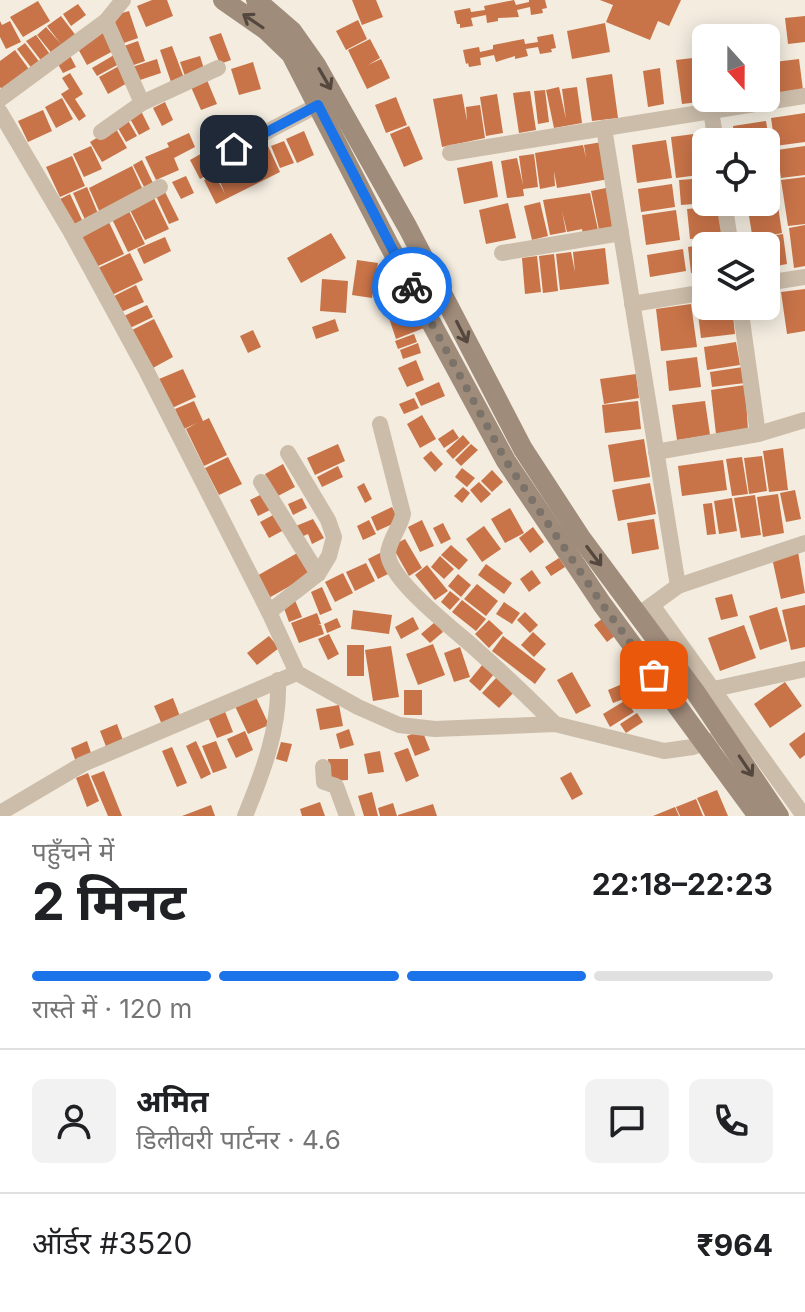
<!DOCTYPE html>
<html lang="hi">
<head>
<meta charset="utf-8">
<style>
  :root { --surface:#fff; --page:#f2f2f2; --text:#202124; --muted:#757577; --line:#e0e0e0; --accent:#1a73e8 }
  body { margin:0; font-family:Inter,"Noto Sans Devanagari",sans-serif; background:var(--page); color:var(--text); height:100vh; display:flex; flex-direction:column; font-size:30px; white-space:nowrap }
  * { box-sizing:border-box; margin:0 }
  p { font-size:26px; color:var(--muted) }
  .icon { flex:none; width:44px; height:44px; fill:none; stroke:currentColor; stroke-width:2; stroke-linecap:round; stroke-linejoin:round }
  .map { position:relative; height:816px; overflow:hidden }
  .side { display:flex; flex-direction:column; background:var(--surface); flex:1 }
  .side>* { flex:none }
  .needle { width:52px; rotate:159deg }
  .controls { position:absolute; left:692px; top:24px; display:grid; gap:16px }
  .controls a { display:grid; place-items:center; width:88px; height:88px; border-radius:12px; background:var(--surface); box-shadow:0 4px 20px #0003; font-size:40px }
  .pin { position:absolute; display:grid; place-items:center; width:68px; height:68px; color:#fff; margin:-34px; border-radius:16px; box-shadow:0 4px 12px #0006 }
  .courier { position:absolute; display:grid; place-items:center; width:80px; height:80px; margin:-40px; border:6px solid #1a73e8; border-radius:50%; background:#fff; color:#222; box-shadow:0 2px 10px #0007 }
  .summary em { font-style:normal; font-weight:700 }
  .summary div { display:flex; flex-direction:column-reverse }
  .summary { display:flex; align-items:center; justify-content:space-between; height:136px; padding:0 32px }
  h1 { font-size:52px; font-weight:700; line-height:60px }
  .bar { display:grid; grid-template-columns:repeat(4,1fr); gap:12px 8px; align-content:center; height:96px; padding:0 32px }
  .bar i { height:10px; border-radius:6px; background:var(--line) }
  .bar .selected { background:var(--accent) }
  .bar p { grid-column:span 4 }
  .line { display:flex; align-items:center; gap:20px; padding:0 32px; border-top:2px solid var(--line) }
  .line div { flex:1 }
  .round { display:grid; place-items:center; flex:none; width:84px; height:84px; border-radius:12px; background:var(--page) }
  .map>svg:first-child { display:block }
</style>
</head>
<body>
<div class="map">
<svg width="805" height="816" viewBox="0 0 805 816">
  <rect width="100%" height="100%" fill="#f3ecdf"/>
  <g fill="#c87348">
    <polygon points="152,0 167,0 173,16 146,27 137,6"/>
    <polygon points="352,0 376,0 383,17 362,25"/>
    <polygon points="514,0 516,5 529,2 529,0 545,0 547,8 542,9 543,13 531,15 530,7 517,10 519,17 498,18 498,21 487,23 486,15 471,18 473,26 460,28 460,24 457,24 454,11 470,8 471,12 485,10 484,6"/>
    <polygon points="600,0 681,0 669,26 658,21 650,40 606,22 613,5"/>
    <polygon points="38,1 50,21 23,37 10,17"/>
    <polygon points="78,4 86,15 71,26 63,14"/>
    <polygon points="129,11 138,38 121,44 112,16"/>
    <polygon points="61,16 77,37 53,55 37,35 46,27 61,44 47,26"/>
    <polygon points="805,16 805,42 788,44 785,18"/>
    <polygon points="358,20 367,39 346,50 336,31"/>
    <polygon points="0,21 2,25 10,21 21,42 6,49 0,37"/>
    <polygon points="605,23 610,52 572,59 567,31"/>
    <polygon points="105,31 115,50 87,65 77,47"/>
    <polygon points="221,33 231,60 220,64 209,37"/>
    <polygon points="553,34 556,48 551,49 552,52 540,54 538,47 526,49 528,56 515,59 515,56 496,62 494,55 480,58 481,65 469,67 468,63 466,64 463,50 479,47 480,52 493,49 493,45 524,39 525,44 538,42 537,37"/>
    <polygon points="36,35 52,57 43,63 26,41"/>
    <polygon points="370,39 380,58 368,65 381,59 390,78 367,89 348,50"/>
    <polygon points="138,41 145,61 131,66 124,46"/>
    <polygon points="25,43 41,64 33,70 17,49"/>
    <polygon points="172,46 184,78 171,82 160,50"/>
    <polygon points="15,50 31,72 4,92 0,87 0,61"/>
    <polygon points="68,52 76,67 63,73 55,59"/>
    <polygon points="114,55 119,64 97,76 92,68"/>
    <polygon points="200,56 205,72 186,79 180,62"/>
    <polygon points="693,58 699,102 682,104 676,60"/>
    <polygon points="157,59 161,73 137,81 132,67"/>
    <polygon points="799,59 803,90 766,94 766,63"/>
    <polygon points="253,62 261,89 239,95 231,69"/>
    <polygon points="119,66 129,82 108,94 99,77"/>
    <polygon points="660,68 664,104 648,107 643,71"/>
    <polygon points="70,73 83,94 75,99 86,116 79,121 61,94 69,89 62,78"/>
    <polygon points="612,74 618,118 592,121 586,78"/>
    <polygon points="207,80 217,104 201,110 191,87"/>
    <polygon points="559,87 566,119 562,89 577,87 582,123 554,128 546,90"/>
    <polygon points="545,90 549,122 538,124 534,91"/>
    <polygon points="530,91 536,130 519,133 513,93"/>
    <polygon points="462,94 467,121 466,107 480,105 485,138 442,147 433,99"/>
    <polygon points="497,94 503,133 486,136 480,97"/>
    <polygon points="396,97 407,125 386,133 375,105"/>
    <polygon points="62,98 73,119 56,128 45,107"/>
    <polygon points="165,102 173,120 162,126 153,108"/>
    <polygon points="140,109 150,129 139,135 128,115"/>
    <polygon points="43,110 52,131 28,142 18,121"/>
    <polygon points="805,113 805,142 775,146 771,118"/>
    <polygon points="126,117 137,136 126,142 115,123"/>
    <polygon points="766,121 771,152 766,152 766,142 735,142 733,126"/>
    <polygon points="409,126 423,159 404,167 390,134"/>
    <polygon points="115,127 127,148 102,162 90,142"/>
    <polygon points="304,131 314,155 297,163 286,139"/>
    <polygon points="709,132 710,142 706,142 706,174 676,178 671,137"/>
    <polygon points="189,133 195,147 174,158 179,170 156,180 145,157 169,147 167,143"/>
    <polygon points="666,140 672,178 637,183 632,145"/>
    <polygon points="284,141 294,163 280,168 271,146"/>
    <polygon points="602,142 609,179 557,188 554,171 555,186 540,189 535,153 583,145 586,158 584,145"/>
    <polygon points="218,144 229,164 200,179 190,160"/>
    <polygon points="91,146 102,169 84,177 73,154"/>
    <polygon points="268,146 280,172 216,204 204,180 215,175 225,194 217,174 236,166 243,178 236,161"/>
    <polygon points="805,146 805,175 781,178 777,150"/>
    <polygon points="772,153 779,197 766,199 766,154"/>
    <polygon points="534,154 538,187 523,189 524,196 507,198 501,161 517,158 523,185 519,156"/>
    <polygon points="72,156 85,186 60,197 46,167"/>
    <polygon points="142,160 153,183 144,187 133,165"/>
    <polygon points="492,161 498,197 464,204 457,168"/>
    <polygon points="132,166 143,190 101,215 89,188"/>
    <polygon points="186,176 194,193 181,199 172,182"/>
    <polygon points="805,177 805,224 788,226 781,180"/>
    <polygon points="706,178 706,203 681,205 679,180"/>
    <polygon points="672,184 675,207 641,212 638,189"/>
    <polygon points="87,187 99,216 86,222 73,193"/>
    <polygon points="606,188 615,226 599,230 591,191"/>
    <polygon points="165,192 179,220 169,224 156,196"/>
    <polygon points="590,193 598,230 583,234 582,229 567,232 562,211 566,232 550,235 543,200"/>
    <polygon points="70,194 83,222 71,228 58,200"/>
    <polygon points="152,194 169,229 145,240 128,206"/>
    <polygon points="777,199 782,233 758,238 783,234 787,264 766,268 766,246 754,246 747,204"/>
    <polygon points="540,202 548,236 532,240 524,206"/>
    <polygon points="508,203 516,238 486,244 479,210"/>
    <polygon points="719,206 722,236 690,239 687,209"/>
    <polygon points="127,207 145,244 128,252 110,215"/>
    <polygon points="676,210 680,240 646,245 642,215"/>
    <polygon points="107,218 124,254 96,267 79,231"/>
    <polygon points="805,225 805,266 794,268 789,228"/>
    <polygon points="331,233 346,258 301,283 287,258"/>
    <polygon points="165,237 171,251 144,264 137,249"/>
    <polygon points="706,244 706,271 691,273 688,247"/>
    <polygon points="605,248 609,284 560,290 556,254 571,252 575,272 573,252"/>
    <polygon points="683,249 686,271 650,277 647,255"/>
    <polygon points="130,253 143,280 112,295 98,268"/>
    <polygon points="554,254 558,291 543,293 539,256"/>
    <polygon points="537,256 541,292 525,294 522,258"/>
    <polygon points="357,260 378,263 372,298 352,295"/>
    <polygon points="322,279 348,281 346,313 320,311"/>
    <polygon points="136,285 144,302 121,312 114,296"/>
    <polygon points="805,289 805,331 787,334 781,292"/>
    <polygon points="691,304 697,347 661,351 656,309"/>
    <polygon points="147,305 153,317 130,328 124,316"/>
    <polygon points="706,305 732,306 735,334 701,338 697,306"/>
    <polygon points="417,308 424,328 396,339 389,318"/>
    <polygon points="154,319 173,357 151,369 132,330"/>
    <polygon points="335,319 339,331 316,339 312,327"/>
    <polygon points="253,330 261,347 248,353 240,336"/>
    <polygon points="414,334 417,342 398,349 395,341"/>
    <polygon points="736,342 740,365 707,370 704,347"/>
    <polygon points="418,343 421,353 403,359 400,350"/>
    <polygon points="697,357 701,387 669,391 666,361"/>
    <polygon points="416,360 424,380 407,387 398,368"/>
    <polygon points="743,367 745,383 712,387 710,372"/>
    <polygon points="183,369 196,397 172,408 159,379"/>
    <polygon points="636,374 639,398 604,404 600,379"/>
    <polygon points="439,382 445,396 421,406 415,393"/>
    <polygon points="745,385 748,430 716,434 711,390"/>
    <polygon points="414,398 419,408 404,414 399,404"/>
    <polygon points="194,401 203,421 209,418 227,455 204,466 186,429 197,423 184,429 175,409"/>
    <polygon points="638,401 641,429 605,433 602,405"/>
    <polygon points="705,401 710,435 677,440 672,405"/>
    <polygon points="422,415 436,439 420,448 407,424"/>
    <polygon points="453,429 459,438 444,448 438,439"/>
    <polygon points="463,435 470,443 453,459 446,451"/>
    <polygon points="644,439 650,477 614,482 608,445"/>
    <polygon points="338,444 345,461 315,475 307,458"/>
    <polygon points="471,444 478,450 461,466 455,460"/>
    <polygon points="783,448 788,490 769,492 763,451"/>
    <polygon points="431,451 443,464 435,472 423,458"/>
    <polygon points="762,456 767,491 749,494 744,458"/>
    <polygon points="228,457 242,484 219,495 205,468"/>
    <polygon points="742,457 748,494 732,496 726,459"/>
    <polygon points="723,460 727,490 682,496 678,466"/>
    <polygon points="283,464 295,487 278,496 265,474"/>
    <polygon points="338,466 343,477 322,487 317,477"/>
    <polygon points="462,468 475,478 467,487 455,477"/>
    <polygon points="492,470 503,482 492,492 481,481"/>
    <polygon points="479,482 491,494 481,503 470,490"/>
    <polygon points="364,483 372,499 365,503 357,487"/>
    <polygon points="650,483 656,514 618,521 612,490"/>
    <polygon points="463,487 470,493 462,503 454,496"/>
    <polygon points="795,490 801,519 786,522 780,493"/>
    <polygon points="262,494 270,510 258,516 250,500"/>
    <polygon points="778,494 784,533 763,537 757,497"/>
    <polygon points="755,495 761,535 741,538 734,498"/>
    <polygon points="302,498 307,508 293,515 288,504"/>
    <polygon points="732,498 737,531 719,534 714,501"/>
    <polygon points="712,503 716,534 707,535 703,504"/>
    <polygon points="392,507 399,521 377,531 371,517"/>
    <polygon points="510,508 524,533 505,543 491,519"/>
    <polygon points="275,514 284,530 269,538 260,522"/>
    <polygon points="313,519 324,538 312,544 308,534 301,537 296,526"/>
    <polygon points="654,519 659,549 632,554 627,523"/>
    <polygon points="369,520 376,534 363,540 357,526"/>
    <polygon points="422,520 434,546 420,552 408,527"/>
    <polygon points="443,523 451,539 441,544 433,528"/>
    <polygon points="484,526 501,549 482,562 466,539"/>
    <polygon points="533,527 544,542 530,553 519,538"/>
    <polygon points="405,539 422,568 409,576 392,546"/>
    <polygon points="451,545 468,560 459,570 441,555"/>
    <polygon points="384,551 394,571 378,579 368,559"/>
    <polygon points="299,552 311,574 267,599 255,577"/>
    <polygon points="798,552 805,593 781,599 772,558"/>
    <polygon points="440,556 454,569 444,579 431,567"/>
    <polygon points="559,558 565,567 551,576 545,567"/>
    <polygon points="366,563 375,581 355,591 346,572"/>
    <polygon points="486,564 512,583 504,594 478,575"/>
    <polygon points="427,565 448,591 435,600 415,575"/>
    <polygon points="532,570 541,583 529,592 520,579"/>
    <polygon points="343,573 353,593 335,602 325,582"/>
    <polygon points="458,574 471,585 461,597 448,586"/>
    <polygon points="477,584 498,601 486,616 464,599"/>
    <polygon points="322,587 332,610 320,615 311,592"/>
    <polygon points="450,591 460,599 450,610 441,602"/>
    <polygon points="732,594 738,616 721,620 715,598"/>
    <polygon points="294,598 302,617 289,622 282,603"/>
    <polygon points="462,600 486,619 476,631 452,612"/>
    <polygon points="504,602 520,613 512,624 496,614"/>
    <polygon points="805,605 805,647 791,650 782,610"/>
    <polygon points="777,607 787,641 760,650 749,616"/>
    <polygon points="353,610 392,615 389,634 351,629"/>
    <polygon points="525,612 538,625 530,633 517,620"/>
    <polygon points="317,613 321,624 318,625 321,625 324,634 299,643 291,623"/>
    <polygon points="607,615 620,632 607,642 594,625"/>
    <polygon points="413,617 419,629 401,639 395,627"/>
    <polygon points="337,618 341,627 327,633 324,624"/>
    <polygon points="489,620 503,633 489,648 475,634"/>
    <polygon points="435,622 443,632 430,643 421,634"/>
    <polygon points="744,625 756,658 720,671 708,638"/>
    <polygon points="533,632 546,644 534,657 521,645"/>
    <polygon points="329,634 339,654 328,660 318,639"/>
    <polygon points="269,636 279,648 257,665 247,653"/>
    <polygon points="503,636 546,669 535,684 492,651"/>
    <polygon points="433,644 445,675 418,685 406,654"/>
    <rect x="347" y="645" width="17" height="31"/>
    <polygon points="391,646 399,697 373,701 365,650"/>
    <polygon points="460,647 470,677 454,682 444,653"/>
    <polygon points="483,664 494,674 480,691 469,681"/>
    <polygon points="572,672 591,706 576,714 557,680"/>
    <polygon points="497,677 514,692 499,708 482,693"/>
    <polygon points="785,682 802,706 770,728 754,704"/>
    <polygon points="620,685 626,698 613,703 608,690"/>
    <rect x="404" y="690" width="18" height="25"/>
    <polygon points="254,693 269,725 248,734 233,702"/>
    <polygon points="173,698 181,719 163,727 154,706"/>
    <polygon points="626,700 634,712 610,727 603,714"/>
    <polygon points="339,705 343,726 320,730 316,709"/>
    <polygon points="224,709 233,732 217,738 207,715"/>
    <polygon points="637,713 643,722 626,733 620,724"/>
    <polygon points="117,724 124,743 107,749 100,731"/>
    <polygon points="349,729 354,745 340,749 336,734"/>
    <polygon points="422,730 430,750 415,756 407,736"/>
    <polygon points="245,731 253,750 236,758 227,739"/>
    <polygon points="805,732 805,755 800,759 789,744"/>
    <polygon points="87,741 92,756 76,762 71,748"/>
    <polygon points="196,741 211,774 201,779 186,746"/>
    <polygon points="216,741 227,768 213,773 202,746"/>
    <polygon points="281,742 292,744 287,762 276,759"/>
    <polygon points="172,747 187,783 177,787 162,751"/>
    <polygon points="408,748 419,776 406,782 394,753"/>
    <polygon points="380,751 384,772 368,774 364,754"/>
    <polygon points="328,759 348,759 348,780 329,781"/>
    <polygon points="104,771 122,816 108,816 91,776"/>
    <polygon points="571,772 583,794 572,800 560,778"/>
    <polygon points="88,773 99,801 87,807 76,778"/>
    <polygon points="717,790 728,816 705,816 697,798"/>
    <polygon points="372,792 378,816 364,816 358,796"/>
    <polygon points="696,799 703,816 680,816 676,807"/>
    <polygon points="320,802 325,816 302,816 300,809"/>
    <polygon points="393,803 397,816 380,816 378,808"/>
    <polygon points="433,804 437,816 398,816 398,815"/>
    <polygon points="211,805 215,816 182,816"/>
    <polygon points="675,807 679,816 653,816"/>
  </g>
  <g fill="none" stroke-linecap="round" stroke-linejoin="round">
    <g stroke="#ccbdaa" stroke-width="16">
      <polyline points="106,21 142,103"/>
      <polyline points="0,99 106,21 123,0"/>
      <polyline points="711,111 716,142"/>
      <polyline points="0,112 72,234 147,372 269,612 297,673 358,707 399,725 435,729 555,724 664,751 693,747 726,736"/>
      <polyline points="604,128 678,586"/>
      <polyline points="101,132 142,103 218,68"/>
      <polyline points="234,149 318,105"/>
      <polyline points="450,153 805,96"/>
      <polyline points="724,202 731,246"/>
      <polyline points="72,234 160,187"/>
      <polyline points="502,253 621,233"/>
      <polyline points="766,283 805,277"/>
      <polyline points="632,304 706,292"/>
      <polyline points="740,306 758,434"/>
      <path d="M 380,424 L 403,514 C 401,526 388,542 388,554 C 390,582 459,633 479,652 C 505,675 530,699 555,724"/>
      <polyline points="656,452 758,434 805,420"/>
      <polyline points="261,482 318,574"/>
      <polyline points="652,605 804,816"/>
      <polyline points="645,610 678,586 805,543"/>
      <polyline points="269,612 318,574 329,556 334,537 328,520 288,453"/>
      <polyline points="705,691 805,669"/>
      <polyline points="323,767 324,782 336,786 347,816"/>
      <polyline points="0,813 83,764 297,673"/>
      <path d="M 245,816 C 263,772 280,728 278,680"/>
    </g>
    <g stroke="#a08c7b" stroke-width="20">
      <polyline points="223,0 266,30 291,54 388,243 506,461 602,604 758,816"/>
      <polyline points="256,0 292,31 316,65 408,228 523,449 581,538 696,693 779,816"/>
    </g>
  </g>
  <defs><path id="oneway-shaft" d="M-6 0H5M1.5-3L5.5 0L1.5 3" fill="none" stroke-width="1.6" stroke-linecap="round" stroke-linejoin="round" transform="scale(2)"/></defs>
  <g stroke="#54473e">
    <use href="#oneway-shaft" transform="translate(253 21) rotate(-146)"/>
    <use href="#oneway-shaft" transform="translate(325 79) rotate(60)"/>
    <use href="#oneway-shaft" transform="translate(462 332) rotate(63)"/>
    <use href="#oneway-shaft" transform="translate(594 556) rotate(53)"/>
    <use href="#oneway-shaft" transform="translate(746 766) rotate(56)"/>
  </g>
  <g fill="none" stroke-linecap="round" stroke-linejoin="round">
    <polyline stroke="#7b7269" stroke-width="8" stroke-dasharray="0 14.4" points="412,287 506,461 602,604 654,675"/>
    <polyline stroke="#1a73e8" stroke-width="10" points="234,149 318,105 412,287"/>
  </g>
</svg>
<div class="controls">
<a><svg class="needle" viewBox="-14 -14 28 28"><path d="M0-13l5 13h-10z" fill="#e53935"/><path d="M0 13l5-13h-10z" fill="#757577"/></svg></a>
<a><svg class="icon" aria-label="locate" viewBox="0 0 24 24"><circle cx="12" cy="12" r="6"/><path d="M12 2v4M12 18v4M2 12h4M18 12h4"/></svg></a>
<a><svg class="icon" aria-label="layers" viewBox="0 0 24 24"><path d="M12 4l9 5-9 5-9-5zM3 14l9 5 9-5"/></svg></a>
</div>
<div class="pin" style="left:654px;top:675px;background:#ea580c"><svg class="icon" aria-label="bag" viewBox="0 0 24 24"><path d="M5 8h14l-1 12H6zM9 8a3 3 0 0 1 6 0"/></svg></div>
<div class="pin" style="left:234px;top:149px;background:#1f2937"><svg class="icon" aria-label="home" viewBox="0 0 24 24"><path d="M3 11l9-7 9 7M6 9v11h12V9"/></svg></div>
<div class="courier" style="left:412px;top:287px"><svg class="icon" aria-label="bike" viewBox="0 0 24 24"><circle cx="6" cy="16" r="4"/><circle cx="18" cy="16" r="4"/><path d="M6 16l4-8h5l3 8M10 8l3 8H6M13 5h3"/></svg></div>
</div>
<section class="side">
<div class="summary"><div><h1>2 मिनट</h1><p>पहुँचने में</p></div><em>22:18–22:23</em></div>
<div class="bar"><i class="selected"></i><i class="selected"></i><i class="selected"></i><i></i><p>रास्ते में · 120 m</p></div>
<div class="line" style="height:144px"><a class="round"><svg class="icon" aria-label="person" viewBox="0 0 24 24"><circle cx="12" cy="8" r="4"/><path d="M4 21q1-7 8-7t8 7"/></svg></a><div><b>अमित</b><p>डिलीवरी पार्टनर · 4.6</p></div><a class="round"><svg class="icon" aria-label="chat" viewBox="0 0 24 24"><path d="M4 5h16v11H9l-5 4z"/></svg></a><a class="round"><svg class="icon" aria-label="phone" viewBox="0 0 24 24"><path d="M5 4h4l2 5-3 2q2 4 5 5l2-3 5 2v4C11 20 4 13 5 4z"/></svg></a></div>
<div class="line" style="height:104px"><div>ऑर्डर #3520</div><b>₹964</b></div>
</section>
</body>
</html>
